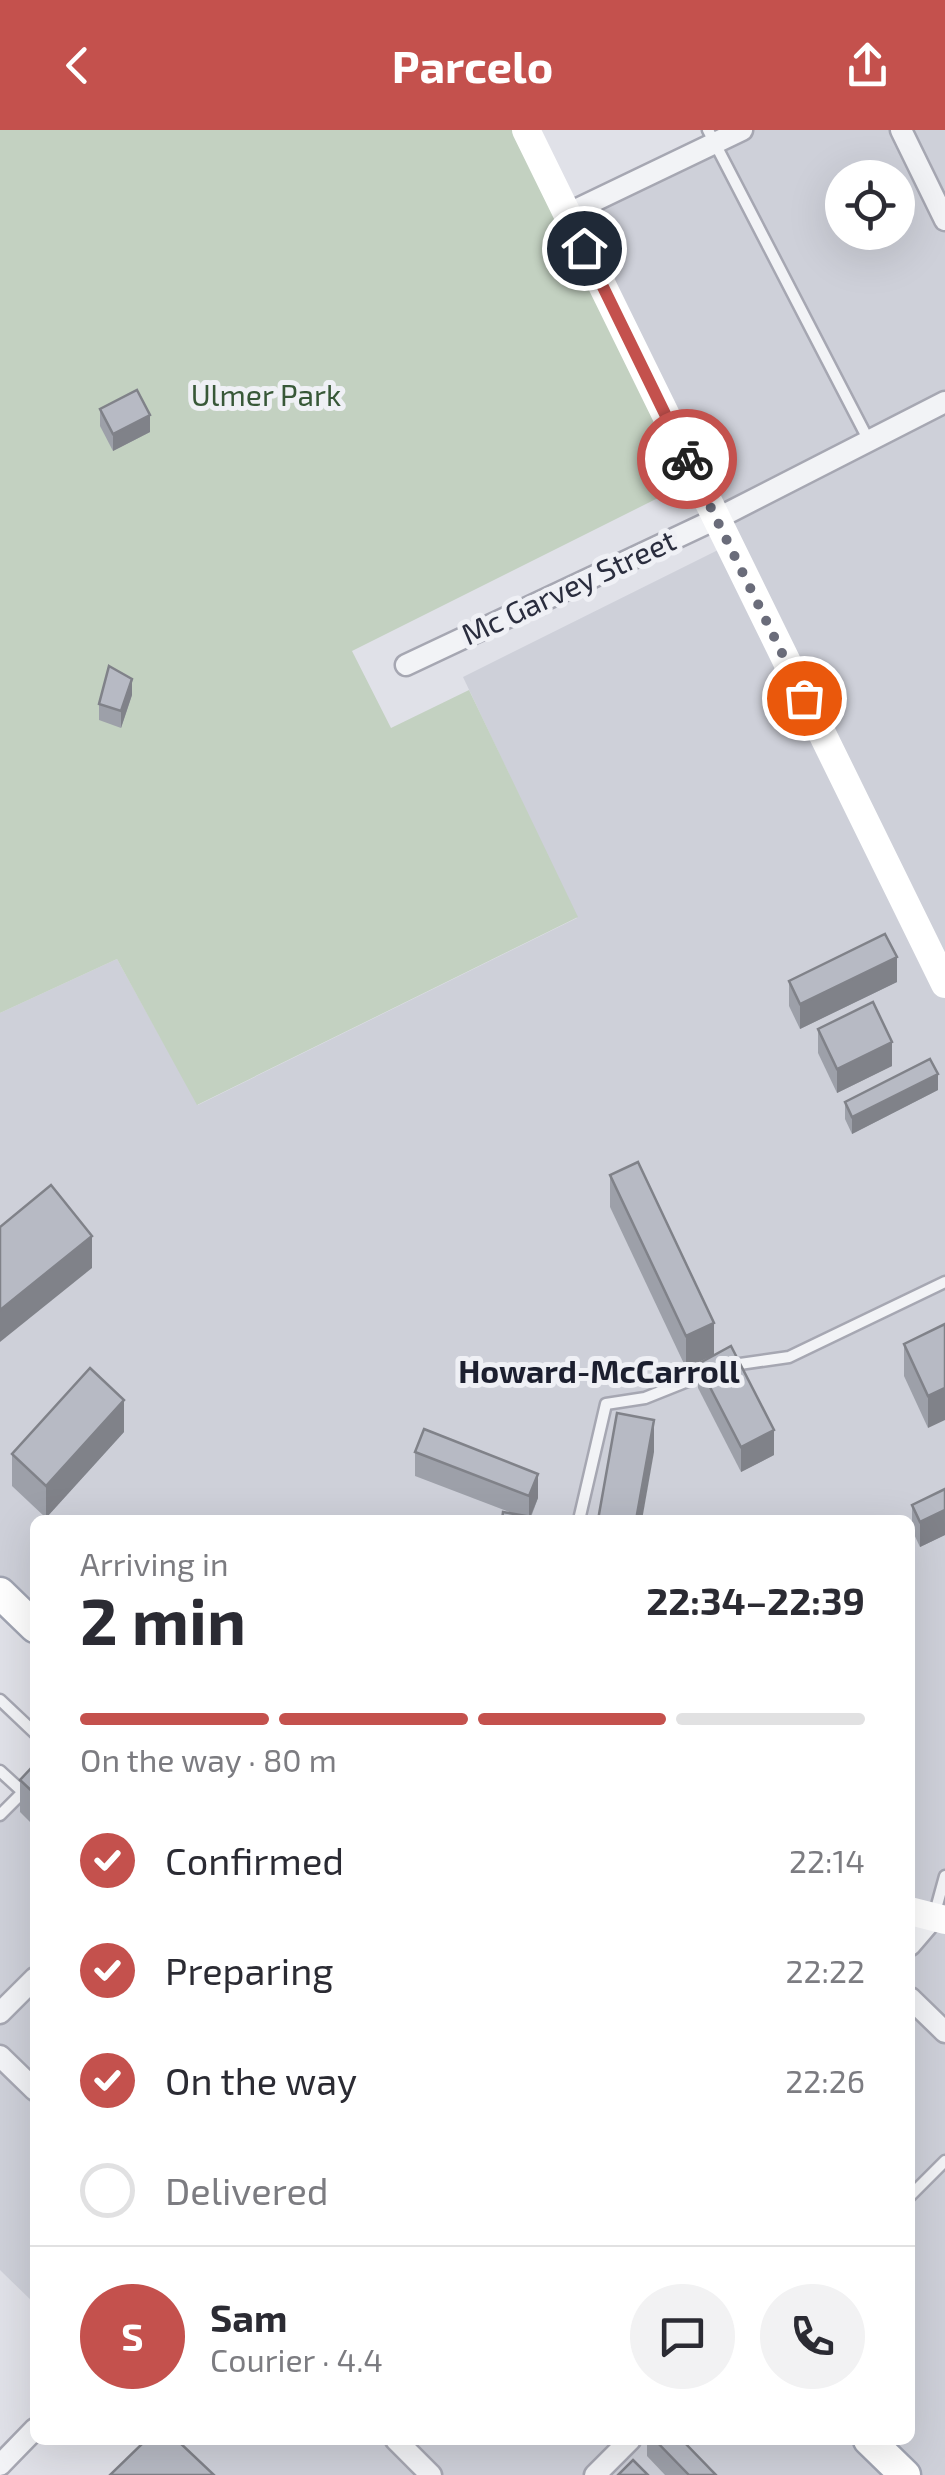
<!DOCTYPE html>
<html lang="en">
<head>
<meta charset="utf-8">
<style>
  :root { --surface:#fff; --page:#f2f2f3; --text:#2b2b33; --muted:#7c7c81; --line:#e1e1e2; --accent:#c4514d }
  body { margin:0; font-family:"Exo 2",sans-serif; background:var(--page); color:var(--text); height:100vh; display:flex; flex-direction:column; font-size:38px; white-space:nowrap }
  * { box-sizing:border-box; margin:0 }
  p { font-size:32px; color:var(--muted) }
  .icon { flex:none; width:55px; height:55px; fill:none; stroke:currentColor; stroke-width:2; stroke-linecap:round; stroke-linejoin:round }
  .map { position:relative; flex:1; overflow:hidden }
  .panel { position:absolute; left:30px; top:1385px; width:885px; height:930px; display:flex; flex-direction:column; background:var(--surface); border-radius:15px; box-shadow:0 10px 40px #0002 }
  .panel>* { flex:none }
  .buttons { position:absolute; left:825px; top:30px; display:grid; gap:20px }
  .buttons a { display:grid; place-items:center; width:90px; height:90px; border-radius:50%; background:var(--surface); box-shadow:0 10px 40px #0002; font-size:50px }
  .pin { position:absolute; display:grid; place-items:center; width:85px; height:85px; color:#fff; margin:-42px; border:5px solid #fff; border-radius:50%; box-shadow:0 2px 10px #0007 }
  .courier { position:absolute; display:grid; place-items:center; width:100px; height:100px; margin:-50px; border:8px solid #c4514d; border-radius:50%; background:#fff; color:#222; box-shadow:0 2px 12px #0007 }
  .summary em { font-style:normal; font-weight:700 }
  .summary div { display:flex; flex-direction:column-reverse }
  .summary { display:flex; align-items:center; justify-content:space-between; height:170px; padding:0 50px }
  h1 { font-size:65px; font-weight:700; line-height:75px }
  .bar { display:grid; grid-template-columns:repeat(4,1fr); gap:15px 10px; align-content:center; height:120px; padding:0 50px }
  .bar i { height:12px; border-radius:8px; background:var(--line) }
  .bar .on { background:var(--accent) }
  .bar p { grid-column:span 4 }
  .line { display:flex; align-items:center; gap:25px; padding:0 50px; border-top:2px solid var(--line) }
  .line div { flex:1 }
  .round { display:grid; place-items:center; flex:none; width:105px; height:105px; border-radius:52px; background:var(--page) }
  ol { padding:0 50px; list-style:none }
  li { display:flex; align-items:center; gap:30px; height:110px }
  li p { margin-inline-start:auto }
  li .icon { padding:10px; border-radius:50%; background:var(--accent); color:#fff; stroke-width:4 }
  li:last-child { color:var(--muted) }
  li i { width:55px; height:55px; border:5px solid var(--line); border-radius:50% }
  header { display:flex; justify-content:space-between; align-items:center; height:130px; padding:0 50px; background:var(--accent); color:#fff; font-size:45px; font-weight:700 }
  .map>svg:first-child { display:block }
</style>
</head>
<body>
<header><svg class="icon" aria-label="back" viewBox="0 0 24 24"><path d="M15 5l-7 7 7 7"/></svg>Parcelo<svg class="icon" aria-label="share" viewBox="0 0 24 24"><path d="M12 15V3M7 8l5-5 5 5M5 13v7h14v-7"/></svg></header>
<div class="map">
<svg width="945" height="2345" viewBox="0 0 945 2345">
  <rect width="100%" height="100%" fill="#e0e1e8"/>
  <g fill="#ced0d9" fill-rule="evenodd">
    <path d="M 740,0 L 945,0 L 945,2345 L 210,2345 L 174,2310 L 910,2310 L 910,1390 L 35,1390 L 35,1487 L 0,1460 L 0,883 L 117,829 L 198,975 L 577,788 L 463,547 L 720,419 L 567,85 ZM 842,48 L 898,48 L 898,102 L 842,102 Z"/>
    <polygon points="35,1654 35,2174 0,2140 0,1690"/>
  </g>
  <polygon fill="#c3d1c1" points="0,0 517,0 690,352 352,521 391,598 469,560 578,787 197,975 117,829 0,883"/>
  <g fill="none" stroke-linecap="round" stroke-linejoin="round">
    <g stroke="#a6a7b2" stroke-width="15">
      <g id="lane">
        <polyline points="708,0 868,309"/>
        <polyline points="726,1236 789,1227 945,1152"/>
        <polyline points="579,1390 606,1274 645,1268 710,1242"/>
        <polyline points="0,1570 35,1603"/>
        <polyline points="0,1641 23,1662 35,1650"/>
        <polyline points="0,1685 23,1662"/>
        <polyline points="934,1786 945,1746"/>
        <polyline points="910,2066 945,2031"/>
      </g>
    </g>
    <g stroke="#a6a7b2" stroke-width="25">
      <g id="street">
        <polyline points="901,0 945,90"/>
        <polyline points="567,84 742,0"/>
        <polyline points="406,535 716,389 945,272"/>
        <polyline points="910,1815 934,1787"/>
        <polyline points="910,1868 945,1902"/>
        <polyline points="0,1883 35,1848"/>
        <polyline points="0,1926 35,1960"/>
        <polyline points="396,2310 431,2345"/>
        <polyline points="0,2335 35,2299"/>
        <polyline points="595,2345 630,2310"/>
      </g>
    </g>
    <g stroke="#a0a4b2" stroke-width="35">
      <g id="primary">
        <polyline points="0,1463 35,1497"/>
        <polyline points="869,2310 905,2345"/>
      </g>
    </g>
    <use href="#lane" stroke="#f2f3f6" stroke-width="10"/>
    <use href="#street" stroke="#f2f3f6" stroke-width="20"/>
    <g stroke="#fff" stroke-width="28">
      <polyline points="526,0 945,854"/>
      <polyline points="910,1781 945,1790"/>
    </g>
    <use href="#primary" stroke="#fff" stroke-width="30"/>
  </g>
  <g fill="#9da0a9">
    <polygon points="100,279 150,302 113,321 100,296"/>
    <polygon points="132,565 121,598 99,590 99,574"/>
    <polygon points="789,851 897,852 800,899 789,876"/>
    <polygon points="818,899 892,936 837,963 818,923"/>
    <polygon points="938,960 852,1004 845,989 845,972"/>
    <polygon points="610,1045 714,1193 686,1238 610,1077"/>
    <polygon points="945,1194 928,1298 904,1246 904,1214"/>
    <polygon points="698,1234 774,1325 741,1342 698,1258"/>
    <polygon points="124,1302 46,1388 12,1356 12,1324"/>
    <polygon points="415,1322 538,1368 530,1390 415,1346"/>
    <polygon points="945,1359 945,1405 920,1417 912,1400 912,1375"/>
    <polygon points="35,1634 35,1697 20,1682 20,1650"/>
    <polygon points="647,2310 682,2310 716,2345 665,2345 647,2326"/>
  </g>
  <g fill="#808289">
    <polygon points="150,285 150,302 113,321 113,304"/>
    <polygon points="132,549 132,565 121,598 121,581"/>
    <polygon points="897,827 897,852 800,899 800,874"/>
    <polygon points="892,912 892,936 837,963 837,939"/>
    <polygon points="938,944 938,960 852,1004 852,987"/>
    <polygon points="92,1106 92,1138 0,1212 0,1180"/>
    <polygon points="714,1193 714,1225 686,1238 686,1206"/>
    <polygon points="945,1258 945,1290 928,1298 928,1266"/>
    <polygon points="124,1270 124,1302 46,1388 46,1356"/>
    <polygon points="654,1290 654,1322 642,1390 636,1390"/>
    <polygon points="774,1300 774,1325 741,1342 741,1317"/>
    <polygon points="538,1344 538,1368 529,1390 529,1366"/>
    <polygon points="945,1380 945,1405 920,1417 920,1392"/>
  </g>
  <g fill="#b7bac4" stroke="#808289" stroke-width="2.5">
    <polygon points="137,260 150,285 113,304 100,279"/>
    <polygon points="109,536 132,549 121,581 99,574"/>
    <polygon points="885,804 897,827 800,874 789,851"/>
    <polygon points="873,872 892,912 837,939 818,899"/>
    <polygon points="930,929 938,944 852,987 845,972"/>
    <polygon points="638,1032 714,1193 686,1206 610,1045"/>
    <polygon points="51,1055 92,1106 0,1180 0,1097"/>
    <polygon points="945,1194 945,1258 928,1266 904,1214"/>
    <polygon points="731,1216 774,1300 741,1317 698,1234"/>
    <polygon points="90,1238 124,1270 46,1356 12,1324"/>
    <polygon points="617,1283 654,1290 636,1390 598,1390"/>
    <polygon points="424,1299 538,1344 529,1366 415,1322"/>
    <polygon points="945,1359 945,1380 920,1392 912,1375"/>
    <polygon points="503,1382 526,1386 525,1390 502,1390"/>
    <polygon points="35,1634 35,1664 20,1650"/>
    <polygon points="146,2310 177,2310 214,2345 110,2345"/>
    <polygon points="655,2310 682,2310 716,2345 689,2345"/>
    <polygon points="633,2330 648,2345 618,2345"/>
  </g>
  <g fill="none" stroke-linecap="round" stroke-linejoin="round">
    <polyline stroke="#6a6c7a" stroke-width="10" stroke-dasharray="0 18" points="687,329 804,568"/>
    <polyline stroke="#c4514d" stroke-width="12" points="584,118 687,329"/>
  </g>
  <g text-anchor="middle" stroke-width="10" stroke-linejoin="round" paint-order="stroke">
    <g font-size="30" fill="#385838" stroke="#eff0f5">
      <text x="266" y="276">Ulmer Park</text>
    </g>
    <g font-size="30" fill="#2a2d3e" stroke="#eff0f5">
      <text transform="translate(569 458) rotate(-25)" y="10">Mc Garvey Street</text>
    </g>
    <g font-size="32" font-weight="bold" fill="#1c1f2f" stroke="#eff0f5">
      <text x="599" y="1253">Howard-McCarroll</text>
    </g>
  </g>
</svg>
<div class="buttons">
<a><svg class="icon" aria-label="locate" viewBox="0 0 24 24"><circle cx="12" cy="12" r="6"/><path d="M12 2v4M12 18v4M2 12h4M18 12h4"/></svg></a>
</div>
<div class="pin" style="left:804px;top:568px;background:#ea580c"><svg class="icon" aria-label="bag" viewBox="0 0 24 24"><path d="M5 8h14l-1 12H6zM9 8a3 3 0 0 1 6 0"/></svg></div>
<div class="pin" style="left:584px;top:118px;background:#1f2937"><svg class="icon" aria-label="home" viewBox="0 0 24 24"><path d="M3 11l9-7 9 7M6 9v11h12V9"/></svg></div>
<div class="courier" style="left:687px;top:329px"><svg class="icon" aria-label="bike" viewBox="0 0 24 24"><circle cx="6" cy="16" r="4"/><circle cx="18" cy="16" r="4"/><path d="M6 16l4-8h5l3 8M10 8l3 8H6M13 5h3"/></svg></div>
<section class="panel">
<div class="summary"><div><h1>2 min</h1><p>Arriving in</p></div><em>22:34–22:39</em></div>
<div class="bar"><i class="on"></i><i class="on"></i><i class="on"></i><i></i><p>On the way · 80 m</p></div>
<ol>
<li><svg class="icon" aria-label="check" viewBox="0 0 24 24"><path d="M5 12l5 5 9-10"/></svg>Confirmed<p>22:14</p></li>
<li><svg class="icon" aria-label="check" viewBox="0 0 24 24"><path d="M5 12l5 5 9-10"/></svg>Preparing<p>22:22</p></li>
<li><svg class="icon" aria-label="check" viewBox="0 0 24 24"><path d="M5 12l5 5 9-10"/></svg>On the way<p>22:26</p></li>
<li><i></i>Delivered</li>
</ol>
<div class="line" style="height:180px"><b class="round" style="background:var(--accent);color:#fff">S</b><div><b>Sam</b><p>Courier · 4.4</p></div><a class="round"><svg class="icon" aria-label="chat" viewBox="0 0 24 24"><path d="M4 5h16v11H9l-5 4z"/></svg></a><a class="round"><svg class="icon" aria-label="phone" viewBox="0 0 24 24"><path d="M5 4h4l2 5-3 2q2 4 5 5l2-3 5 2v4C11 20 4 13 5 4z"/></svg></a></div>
</section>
</div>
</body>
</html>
